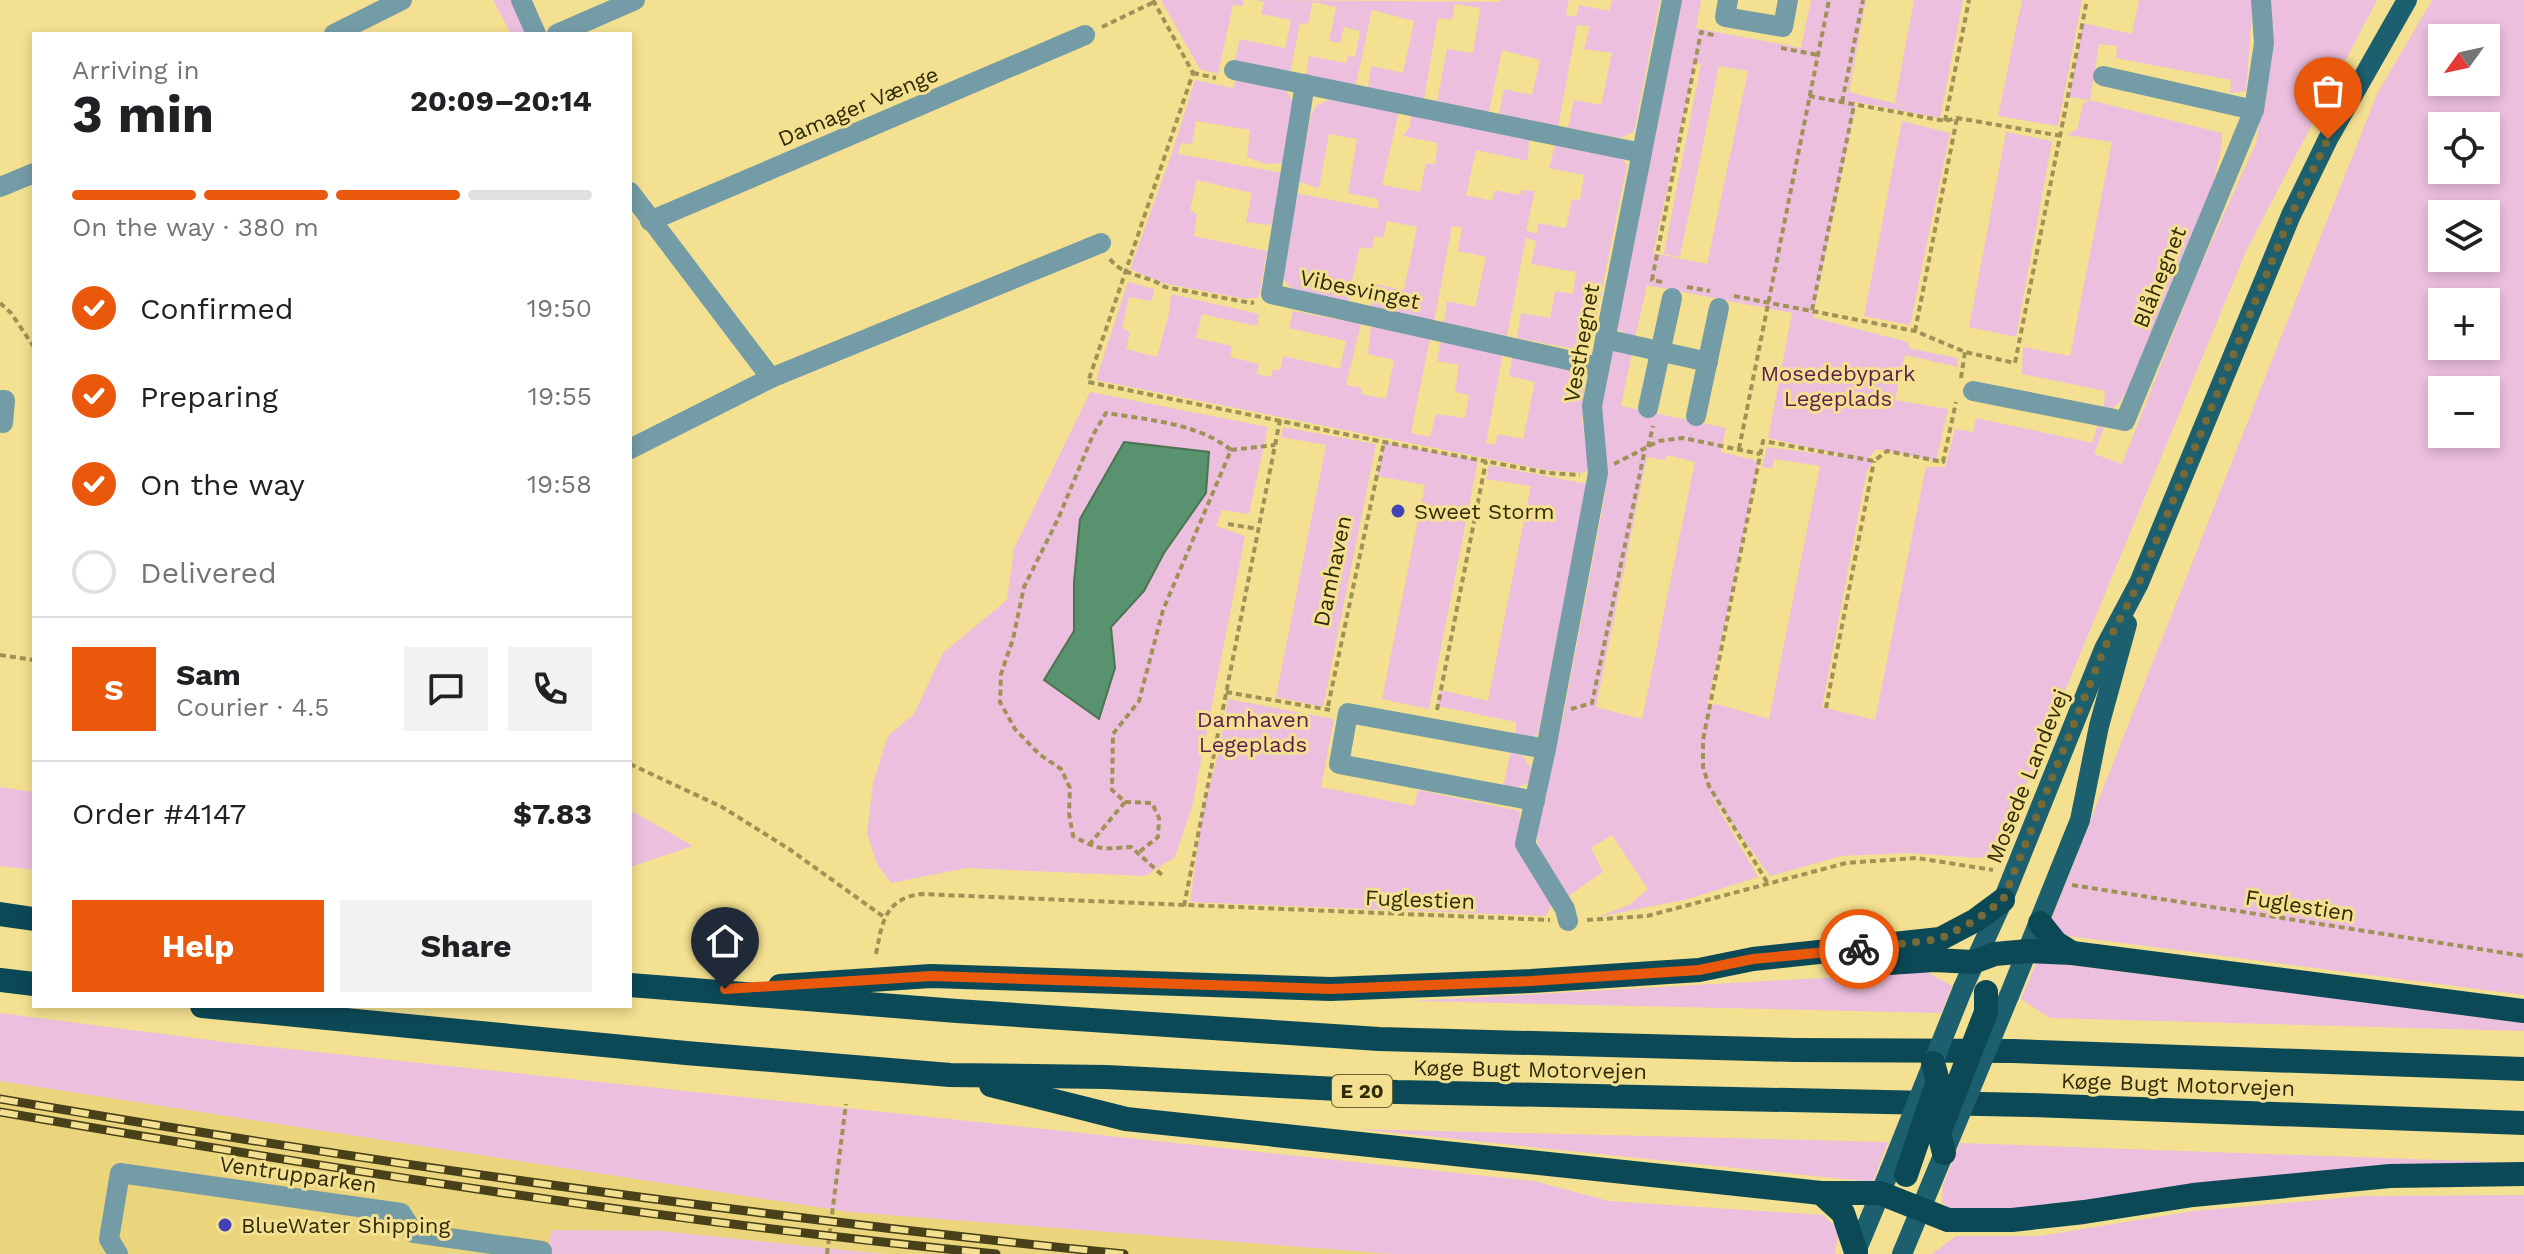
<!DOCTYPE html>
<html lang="en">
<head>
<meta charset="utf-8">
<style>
  :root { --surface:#fff; --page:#f2f2f2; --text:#202124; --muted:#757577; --line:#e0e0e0; --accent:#ea580c }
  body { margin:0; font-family:"Work Sans",sans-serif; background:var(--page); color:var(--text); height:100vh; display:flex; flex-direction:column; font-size:30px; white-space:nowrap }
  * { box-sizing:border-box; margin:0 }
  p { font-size:26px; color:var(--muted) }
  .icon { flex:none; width:44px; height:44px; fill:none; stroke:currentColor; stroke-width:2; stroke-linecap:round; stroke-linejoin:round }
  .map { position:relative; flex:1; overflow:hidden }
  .drawer { position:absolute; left:32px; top:32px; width:600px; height:976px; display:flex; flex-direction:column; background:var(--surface); border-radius:0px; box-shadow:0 4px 12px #0003 }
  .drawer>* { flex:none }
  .needle { width:52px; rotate:237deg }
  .controls { position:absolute; left:2428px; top:24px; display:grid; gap:16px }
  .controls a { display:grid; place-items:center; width:72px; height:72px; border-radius:0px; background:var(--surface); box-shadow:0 4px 12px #0003; font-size:40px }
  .pin { position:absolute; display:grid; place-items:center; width:68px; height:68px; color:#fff; margin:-82px -34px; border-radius:50% 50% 50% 0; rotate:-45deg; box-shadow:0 0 8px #0007 }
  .pin .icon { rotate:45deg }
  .courier { position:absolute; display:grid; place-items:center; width:80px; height:80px; margin:-40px; border:6px solid #ea580c; border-radius:50%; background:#fff; color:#222; box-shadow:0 2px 10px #0007 }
  .headline em { font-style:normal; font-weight:700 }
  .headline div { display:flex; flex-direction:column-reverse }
  .headline { display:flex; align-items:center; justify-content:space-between; height:136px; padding:0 40px }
  h1 { font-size:52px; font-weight:700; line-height:60px }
  .bar { display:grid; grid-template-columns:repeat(4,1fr); gap:12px 8px; align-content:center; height:96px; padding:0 40px }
  .bar i { height:10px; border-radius:6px; background:var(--line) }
  .bar .active { background:var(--accent) }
  .bar p { grid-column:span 4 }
  .line { display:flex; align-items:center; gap:20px; padding:0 40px; border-top:2px solid var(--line) }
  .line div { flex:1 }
  .round { display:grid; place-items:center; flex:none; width:84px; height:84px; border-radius:0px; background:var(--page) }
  ol { padding:0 40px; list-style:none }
  li { display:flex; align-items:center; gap:24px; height:88px }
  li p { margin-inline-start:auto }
  li .icon { padding:8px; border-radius:50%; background:var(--accent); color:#fff; stroke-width:4 }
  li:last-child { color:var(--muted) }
  li i { width:44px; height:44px; border:4px solid var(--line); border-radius:50% }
  .button { display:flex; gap:16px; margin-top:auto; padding:16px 40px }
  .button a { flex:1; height:92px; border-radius:0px; background:var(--accent); color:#fff; font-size:32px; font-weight:700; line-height:92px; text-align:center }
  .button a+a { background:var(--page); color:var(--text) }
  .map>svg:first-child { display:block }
</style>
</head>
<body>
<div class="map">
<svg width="2524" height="1254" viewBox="0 0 2524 1254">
  <rect width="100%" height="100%" fill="#f3e090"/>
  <polygon fill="#ead57c" points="0,1081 852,1212 1393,1254 887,1254 663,1231 675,1254 0,1254"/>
  <g fill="#ecbfdf" fill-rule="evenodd">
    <polygon points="493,0 511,0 528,34 511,34"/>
    <polygon points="1161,0 1244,0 1243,6 1233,5 1218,74 1200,69"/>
    <polygon points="1257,0 1499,2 1500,0 1569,0 1566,15 1576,17 1579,5 1609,11 1612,0 1660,0 1634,132 1621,138 1568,128 1574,100 1601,105 1612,53 1584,49 1590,26 1577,25 1558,127 1499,115 1504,89 1532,95 1540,60 1502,50 1489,112 1437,102 1447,49 1473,53 1480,8 1455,4 1452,20 1438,18 1424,99 1368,88 1371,66 1403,73 1414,21 1372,10 1355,88 1306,77 1309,56 1346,63 1348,56 1355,57 1360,31 1344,27 1340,43 1329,41 1336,7 1313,2 1308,24 1300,23 1290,73 1234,63 1240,39 1285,48 1291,20 1261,14 1264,2"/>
    <path d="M 1679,0 L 1701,0 L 1696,28 L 1801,48 L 1811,0 L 1866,0 L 1849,92 L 1905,106 L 1895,102 L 1914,0 L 1963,0 L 1940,118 L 1856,102 L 1813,317 L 1811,317 L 1908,342 L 1909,348 L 1957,358 L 1958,367 L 1905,355 L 1895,400 L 1948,409 L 1936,461 L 1877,449 L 1866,460 L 1874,461 L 1867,470 L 1822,707 L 1875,720 L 1926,467 L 1945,467 L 1955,429 L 1973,432 L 1976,418 L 2092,443 L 2098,425 L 2104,428 L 2094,454 L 2122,464 L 2196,276 L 2256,143 L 2273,34 L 2270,0 L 2377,0 L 2247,249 L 1997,856 L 1979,858 L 1907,853 L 1841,856 L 1770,876 L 1709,792 L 1758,877 L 1688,899 L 1598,917 L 1629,905 L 1648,889 L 1612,835 L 1591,848 L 1603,872 L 1568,896 L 1537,844 L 1538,826 L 1563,717 L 1605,495 L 1601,409 L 1609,350 L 1632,352 L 1621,406 L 1726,428 L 1721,452 L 1759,461 L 1707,707 L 1716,704 L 1769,719 L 1820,466 L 1774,459 L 1772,469 L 1762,467 L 1767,447 L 1855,458 L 1768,438 L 1792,313 L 1647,285 L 1635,338 L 1615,328 ZM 1695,63 L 1701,64 L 1664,254 L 1680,257 L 1719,66 L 1748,71 L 1707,264 L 1653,253 ZM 1667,455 L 1695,462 L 1642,719 L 1596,707 L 1647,457 L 1665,460 Z"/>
    <polygon points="2022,0 2082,0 2058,126 1998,116"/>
    <polygon points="2139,0 2253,0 2246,91 2230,93 2231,80 2116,58 2117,46 2099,44 2090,100 2222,133 2222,145 2212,188 2128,388 2120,402 2111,409 2104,406 2105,391 2022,374 2023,347 2070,356 2112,142 2067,135 2077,129 2083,104 2089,100 2069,97 2083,23 2132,34"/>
    <path d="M 2432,0 L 2524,0 L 2524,995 L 2046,933 L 2377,94 ZM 2442,38 L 2486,38 L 2486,82 L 2442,82 ZM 2442,126 L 2486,126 L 2486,170 L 2442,170 ZM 2442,214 L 2486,214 L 2486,258 L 2442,258 ZM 2442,302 L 2486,302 L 2486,346 L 2442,346 ZM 2442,390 L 2486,390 L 2486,434 L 2442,434 Z"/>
    <path d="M 1236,79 C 1250,82 1273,83 1285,91 C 1302,103 1287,146 1284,163 L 1266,164 L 1247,157 L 1250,130 L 1196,121 L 1192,144 L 1181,143 L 1178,154 L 1283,173 L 1271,225 L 1246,222 L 1252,193 L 1197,180 L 1190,209 L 1197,215 L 1194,236 L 1267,251 L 1259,297 L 1246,299 L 1162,283 L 1130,269 L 1172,153 L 1195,80 L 1233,88 Z"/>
    <path d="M 1334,98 L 1399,111 L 1382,185 L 1420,192 L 1426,163 L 1435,164 L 1438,143 L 1403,136 L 1410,126 L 1411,114 L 1529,138 L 1528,161 L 1476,150 L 1466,195 L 1492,201 L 1495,190 L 1520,195 L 1522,190 L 1535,191 L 1526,230 L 1537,234 L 1538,223 L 1566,228 L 1572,199 L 1580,200 L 1584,175 L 1549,168 L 1556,142 L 1619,154 L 1627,165 L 1591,343 L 1580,350 L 1517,338 L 1521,313 L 1550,318 L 1555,291 L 1573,294 L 1576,272 L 1531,264 L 1536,241 L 1526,238 L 1507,336 L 1444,323 L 1447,301 L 1475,307 L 1486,257 L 1458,251 L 1462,227 L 1452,226 L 1434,322 L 1371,309 L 1374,284 L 1404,290 L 1417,227 L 1387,221 L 1383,238 L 1374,236 L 1372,249 L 1360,247 L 1349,293 L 1349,304 C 1323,299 1292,300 1281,273 L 1295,193 L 1379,209 L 1378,199 L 1348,193 L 1357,139 L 1329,134 L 1319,188 L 1297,181 L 1311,115 L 1317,105 Z"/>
    <polygon points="1902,121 1950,133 1910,325 1864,316"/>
    <polygon points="2006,132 2052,141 2016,337 1969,327"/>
    <polygon points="1128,282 1154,289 1152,301 1129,297 1122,328 1130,332 1126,349 1157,357 1169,313 1171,294 1259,314 1257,326 1202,314 1196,338 1232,346 1230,357 1259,364 1257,374 1271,377 1273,370 1280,370 1283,356 1340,369 1346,341 1289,328 1293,311 1361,324 1346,385 1362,388 1361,394 1386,399 1394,360 1368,354 1371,326 1430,338 1411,433 1430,437 1436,414 1465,418 1469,395 1455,392 1459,365 1437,361 1441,341 1503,353 1486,443 1495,445 1498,434 1523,439 1535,382 1509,376 1513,353 1576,366 1585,375 1582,421 1589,468 1584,473 1545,470 1096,380"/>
    <path d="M 1090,392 L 1268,427 L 1249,514 L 1222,510 L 1216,526 L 1245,536 L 1192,807 L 1175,857 L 1145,876 L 966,868 L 891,883 L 877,864 L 867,833 L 873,783 L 888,736 L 914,714 L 943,653 L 1007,600 L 1014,549 ZM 1206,493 L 1164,553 L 1144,591 L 1110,627 L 1114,668 L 1044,680 L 1074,631 L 1074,582 L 1080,519 Z"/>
    <polygon points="1283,427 1376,444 1323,707 1276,697 1326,445 1281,437"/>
    <polygon points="1384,442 1478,460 1429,709 1382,699 1425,485 1377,476"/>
    <polygon points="1489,465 1587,484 1539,729 1537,735 1526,740 1516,737 1516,722 1437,706 1441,690 1488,701 1531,486 1486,479"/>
    <polygon points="1228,699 1334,719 1321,787 1414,806 1418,790 1519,811 1525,861 1553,904 1545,916 1190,902 1203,809 1219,752"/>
    <polygon points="1510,753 1522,755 1531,768 1529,782 1515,789 1503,788"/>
    <polygon points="0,787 34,792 34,870 0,866"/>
    <polygon points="630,810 693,846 630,867"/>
    <polygon points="2037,961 2524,1022 2524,1031 2050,1018 2021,999"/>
    <polygon points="1927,972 1952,986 1941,1013 1412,1001"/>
    <polygon points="0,1013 233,1043 1534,1181 1609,1201 1823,1215 1839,1230 1835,1254 1393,1254 850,1212 0,1081"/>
    <polygon points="1357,1129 1888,1142 1873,1182"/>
    <polygon points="1960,1143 2524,1163 2017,1210 1950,1209 1942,1202 1943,1185"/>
    <polygon points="2524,1195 2524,1254 1932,1254 1956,1236 2040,1236 2193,1211 2365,1196"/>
    <polygon points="551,1230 661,1231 883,1254 548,1254"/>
  </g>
  <polygon fill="#58926f" stroke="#4d7350" stroke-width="2" points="1124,442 1209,452 1206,493 1164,553 1144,591 1111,627 1115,668 1099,719 1044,680 1074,631 1074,582 1080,519"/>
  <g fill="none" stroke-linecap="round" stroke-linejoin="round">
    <g stroke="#a09256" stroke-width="4" stroke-dasharray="6 4" stroke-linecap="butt">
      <polyline points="1153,0 1193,73 1088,382 1384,442 1548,473 1580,475"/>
      <polyline points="1102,27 1154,2"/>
      <polyline points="1781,48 1818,55"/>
      <polyline points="1193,73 1216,78"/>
      <polyline points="1809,96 1945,121 1957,118 2062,136"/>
      <polyline points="1842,102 1863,0"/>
      <polyline points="1945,121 1969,0"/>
      <path d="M 1110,259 C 1123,277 1149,275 1165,287 L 1251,303 L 1254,302"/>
      <polyline points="1662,282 1652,280 1701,32 1717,36"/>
      <polyline points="1687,287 1710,291"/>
      <polyline points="1734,296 1915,331 1965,352 2015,363 2087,0"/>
      <polyline points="0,303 11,313 34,347"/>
      <polyline points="1812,310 1854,105"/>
      <polyline points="1915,331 1957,118"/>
      <polyline points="1961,378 1965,352"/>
      <polyline points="1648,447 1653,426"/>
      <polyline points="1739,449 1829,0"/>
      <polyline points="1231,450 1275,445"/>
      <polyline points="1614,464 1659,441 1683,438 1760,454"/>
      <polyline points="1228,524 1258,529"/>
      <polyline points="0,655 34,660"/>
      <polyline points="1226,692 1330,710"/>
      <polyline points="1328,706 1384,442"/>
      <polyline points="1826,708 1874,461"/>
      <polyline points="1571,709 1592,703 1645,449"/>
      <polyline points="1437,710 1486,461"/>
      <polyline points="630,764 722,807 789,849 884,917"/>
      <polyline points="1125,802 1152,803 1159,818 1158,837 1138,853"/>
      <path d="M 1089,845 L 1125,802 L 1112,790 L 1113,734 L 1139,701 L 1163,610 L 1231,450 C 1197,423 1149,420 1106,413 L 1093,435 L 1058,519 L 1024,587 L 1013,639 L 1001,674 L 1000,702 L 1015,729 L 1039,754 L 1061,769 L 1070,788 L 1069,813 L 1073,836 C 1101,851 1100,849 1131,847 L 1162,875"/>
      <polyline points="1767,882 1709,786 1703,767 1703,740 1763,441 1874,461 1887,451 1943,462 1956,402"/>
      <polyline points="2072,885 2524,956"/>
      <polyline points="1184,906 1280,420"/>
      <polyline points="1587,920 1647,916 1846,863 1917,858 1993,870"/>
      <path d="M 876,954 C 882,924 884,899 921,894 L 1550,920"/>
      <polyline points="827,1254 846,1104"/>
    </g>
    <g stroke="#749ca7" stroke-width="20">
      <polyline points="521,0 536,34"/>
      <polyline points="1728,0 1725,17 1783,27 1788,0"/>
      <polyline points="334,34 402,0"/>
      <polyline points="557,34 635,0"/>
      <polyline points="1234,70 1642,153"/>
      <polyline points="2103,76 2254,110"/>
      <polyline points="1305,84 1271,294 1599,367"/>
      <polyline points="0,187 34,173"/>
      <polyline points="630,192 771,378"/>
      <polyline points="650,221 1085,35"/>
      <polyline points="1605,339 1708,362"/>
      <polyline points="1973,391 2125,421 2254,110 2264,43 2261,0"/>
      <polyline points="0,400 5,400 3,423"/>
      <polyline points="1648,408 1672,298"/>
      <polyline points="1696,416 1719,308"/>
      <polyline points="630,449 771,378 1101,243"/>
      <polyline points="1535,801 1339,764 1348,713 1546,749"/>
      <polyline points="1568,921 1565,909 1525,844 1546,749 1598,473 1592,406 1672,0"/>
      <polyline points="118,1254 109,1239 120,1173 401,1213 414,1233 542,1251"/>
    </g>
    <g stroke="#1c6070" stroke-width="20">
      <polyline points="1963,988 2003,900 2104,649 2139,583 2291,215 2328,139 2407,0"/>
      <polyline points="2009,996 2080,820 2099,726 2127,624"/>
      <polyline points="1855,1254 1890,1170"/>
      <polyline points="1902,1254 1944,1153"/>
    </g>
    <g stroke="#0c4956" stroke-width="24">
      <polyline points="0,914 34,919"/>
      <polyline points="2040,923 2056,943 2072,953"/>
      <polyline points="1844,966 1934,960 1973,962 1995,954 2028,951 2072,953 2524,1011"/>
      <polyline points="0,980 34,984"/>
      <polyline points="630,985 957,1011 1379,1039 1794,1050 2013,1051 2524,1069"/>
      <polyline points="780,986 931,976 1331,989 1531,981 1699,970 1753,959 1940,939 1976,920 2003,900"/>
      <polyline points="202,1006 686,1053 950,1075 1106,1077 1397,1092 2029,1105 2524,1123"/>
      <polyline points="991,1085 1126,1119 1821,1193 1880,1193 1948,1220 2012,1220 2084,1212 2193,1195 2390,1176 2524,1174"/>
      <polyline points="1821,1193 1843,1213 1856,1252"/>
    </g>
    <g stroke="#484018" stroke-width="9">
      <g id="rail">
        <path d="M 0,1099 C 373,1163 747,1216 1124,1254"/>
        <path d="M 0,1112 C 331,1169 663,1221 996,1254"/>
      </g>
    </g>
    <use href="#rail" stroke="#f3e090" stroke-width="6" stroke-dasharray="18" stroke-linecap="butt"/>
    <g stroke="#1c6070" stroke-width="20">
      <polyline points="1944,1153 2009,996"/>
      <polyline points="1890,1170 1963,988"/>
    </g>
    <g stroke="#0c4956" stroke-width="24">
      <polyline points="1944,1153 1939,1133 1986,1012 1986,992"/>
      <polyline points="1906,1175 1938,1081 1933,1063"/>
    </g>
  </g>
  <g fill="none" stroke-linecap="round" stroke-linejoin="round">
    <polyline stroke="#766a38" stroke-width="8" stroke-dasharray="0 14.4" points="1859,949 1940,939 1976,920 2003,900 2104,649 2139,583 2291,215 2328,139"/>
    <polyline stroke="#ea580c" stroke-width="10" points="725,989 931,976 1331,989 1531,981 1699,970 1753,959 1859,949"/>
  </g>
  <g fill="#4241b7" stroke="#f3e090" stroke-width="3">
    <circle cx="1398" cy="511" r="8"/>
    <circle cx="225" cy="1225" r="8"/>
  </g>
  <g text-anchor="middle" stroke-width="6" stroke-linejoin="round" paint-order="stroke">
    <rect fill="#f3e090" stroke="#6c6131" stroke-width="2" x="1332" y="1075" width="60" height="32" rx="6"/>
    <g font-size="20" font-weight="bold" fill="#322b08">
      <text x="1362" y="1098">E 20</text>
    </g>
    <g font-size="22" fill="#322b08" stroke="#f3e090">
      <text transform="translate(858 106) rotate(-23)" y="8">Damager Vænge</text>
      <text transform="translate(2159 277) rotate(-68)" y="8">Blåhegnet</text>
      <text transform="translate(1360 289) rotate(12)" y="8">Vibesvinget</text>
      <text transform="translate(1581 343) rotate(-80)" y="8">Vesthegnet</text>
      <text transform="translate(1332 571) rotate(-78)" y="8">Damhaven</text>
      <text transform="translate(2027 776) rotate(-68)" y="8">Mosede Landevej</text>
      <text transform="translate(1420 899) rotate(2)" y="8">Fuglestien</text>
      <text transform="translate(2300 905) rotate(9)" y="8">Fuglestien</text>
      <text transform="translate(1530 1069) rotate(1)" y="8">Køge Bugt Motorvejen</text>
      <text transform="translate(2178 1084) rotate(2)" y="8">Køge Bugt Motorvejen</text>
      <text transform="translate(298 1174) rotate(8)" y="8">Ventrupparken</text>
    </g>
    <g font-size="22" fill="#5c1e50" stroke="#f3e090">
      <text x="1838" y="381">Mosedebypark<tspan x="1838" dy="25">Legeplads</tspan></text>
      <text x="1253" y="727">Damhaven<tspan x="1253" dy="25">Legeplads</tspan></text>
    </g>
    <g font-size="22" fill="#322b08" stroke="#f3e090" text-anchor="start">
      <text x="1414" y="519">Sweet Storm</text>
      <text x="241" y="1233">BlueWater Shipping</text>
    </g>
  </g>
</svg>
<div class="controls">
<a><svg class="needle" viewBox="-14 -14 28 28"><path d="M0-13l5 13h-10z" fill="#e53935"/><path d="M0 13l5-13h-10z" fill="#757577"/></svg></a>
<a><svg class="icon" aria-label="locate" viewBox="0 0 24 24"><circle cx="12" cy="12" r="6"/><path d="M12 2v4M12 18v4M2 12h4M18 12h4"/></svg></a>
<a><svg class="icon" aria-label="layers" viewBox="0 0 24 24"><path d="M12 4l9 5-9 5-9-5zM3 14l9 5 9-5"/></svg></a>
<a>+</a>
<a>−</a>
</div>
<div class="pin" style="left:2328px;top:139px;background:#ea580c"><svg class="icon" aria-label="bag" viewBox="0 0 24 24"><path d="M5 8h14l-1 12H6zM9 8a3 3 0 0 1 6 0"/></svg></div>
<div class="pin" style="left:725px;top:989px;background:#1f2937"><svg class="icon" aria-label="home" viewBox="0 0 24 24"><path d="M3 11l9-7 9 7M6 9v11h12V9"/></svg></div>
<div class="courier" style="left:1859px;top:949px"><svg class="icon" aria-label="bike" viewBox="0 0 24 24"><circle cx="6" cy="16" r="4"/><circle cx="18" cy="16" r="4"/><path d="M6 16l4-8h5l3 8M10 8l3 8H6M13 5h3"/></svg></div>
<section class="drawer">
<div class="headline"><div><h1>3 min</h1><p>Arriving in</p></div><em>20:09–20:14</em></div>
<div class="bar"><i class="active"></i><i class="active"></i><i class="active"></i><i></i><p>On the way · 380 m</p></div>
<ol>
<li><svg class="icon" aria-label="check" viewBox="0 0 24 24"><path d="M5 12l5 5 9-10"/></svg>Confirmed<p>19:50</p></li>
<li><svg class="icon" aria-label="check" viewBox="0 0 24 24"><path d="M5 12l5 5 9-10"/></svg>Preparing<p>19:55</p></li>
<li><svg class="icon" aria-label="check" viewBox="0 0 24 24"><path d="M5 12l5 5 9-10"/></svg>On the way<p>19:58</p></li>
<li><i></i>Delivered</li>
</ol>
<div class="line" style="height:144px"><b class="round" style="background:var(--accent);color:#fff">S</b><div><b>Sam</b><p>Courier · 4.5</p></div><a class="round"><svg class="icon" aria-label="chat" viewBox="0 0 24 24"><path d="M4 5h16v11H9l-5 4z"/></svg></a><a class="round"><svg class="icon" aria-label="phone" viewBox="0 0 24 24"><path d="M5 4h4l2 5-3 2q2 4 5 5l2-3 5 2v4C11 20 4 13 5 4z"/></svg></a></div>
<div class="line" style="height:104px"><div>Order #4147</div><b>$7.83</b></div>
<div class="button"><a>Help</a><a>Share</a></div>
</section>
</div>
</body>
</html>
